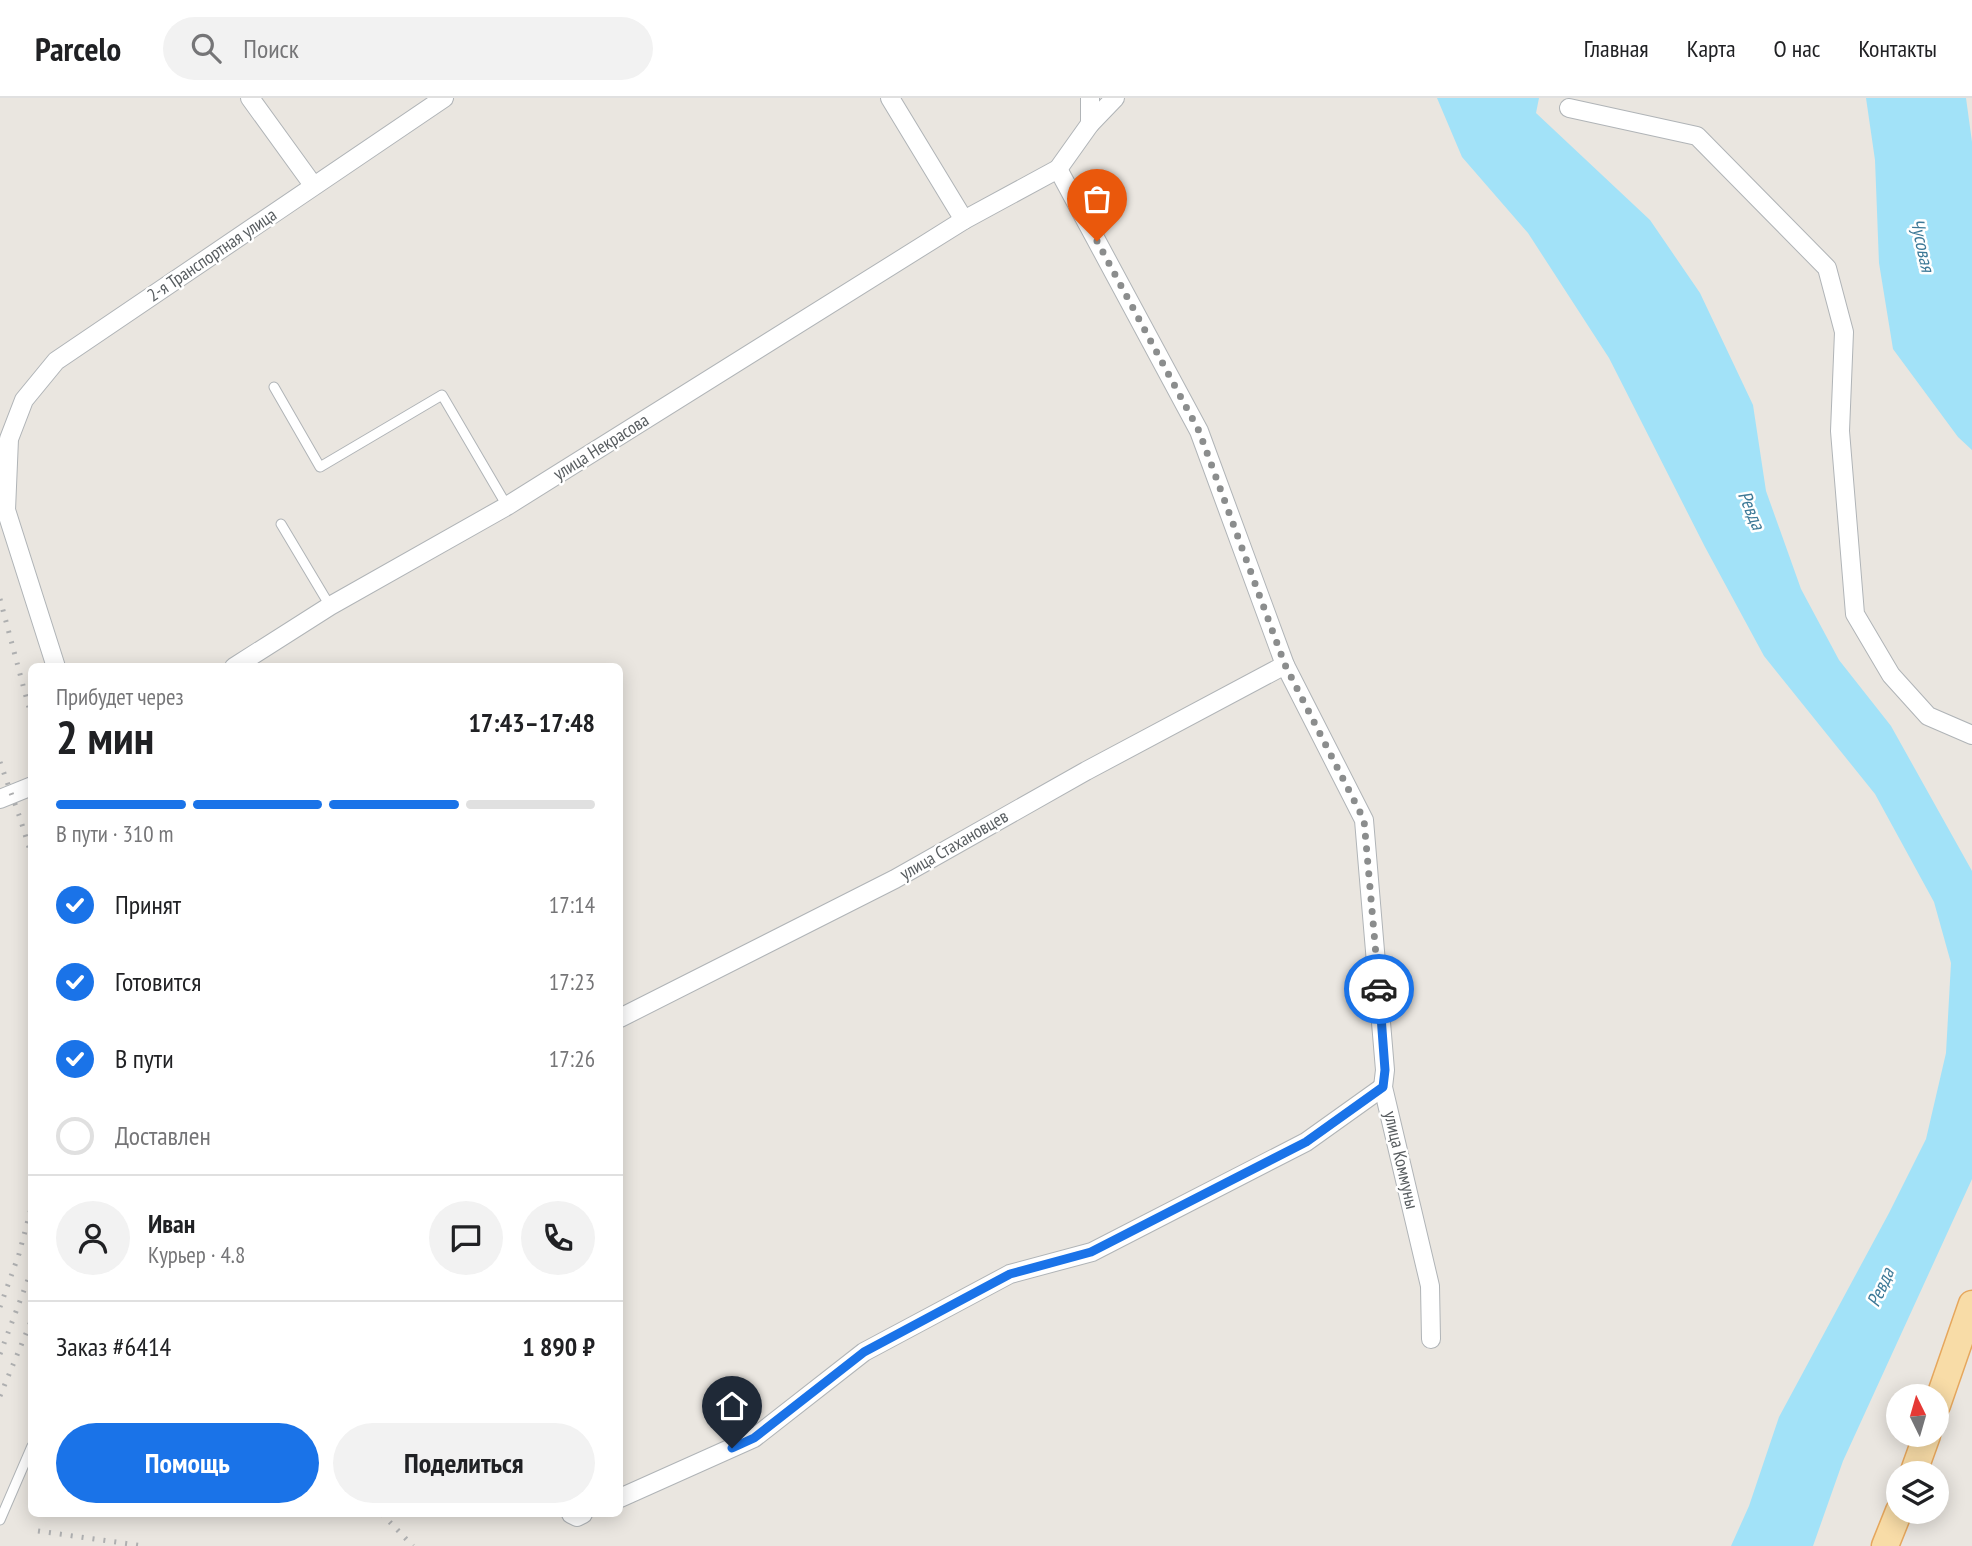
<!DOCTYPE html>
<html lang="ru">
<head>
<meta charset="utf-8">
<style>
  :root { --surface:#fff; --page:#f2f2f2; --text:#202124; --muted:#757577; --line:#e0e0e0; --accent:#1a73e8 }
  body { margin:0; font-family:"PT Sans Narrow",sans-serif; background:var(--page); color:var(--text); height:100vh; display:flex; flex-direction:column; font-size:26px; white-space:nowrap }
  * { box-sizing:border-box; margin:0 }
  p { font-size:23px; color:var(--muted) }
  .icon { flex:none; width:38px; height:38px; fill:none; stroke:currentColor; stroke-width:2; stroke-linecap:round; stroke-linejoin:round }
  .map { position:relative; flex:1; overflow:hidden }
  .details { position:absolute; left:28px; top:565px; width:595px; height:854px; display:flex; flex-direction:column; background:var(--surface); border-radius:10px; box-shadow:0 4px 18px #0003 }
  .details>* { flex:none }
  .needle { width:46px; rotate:355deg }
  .controls { position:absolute; left:1886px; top:1286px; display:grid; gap:14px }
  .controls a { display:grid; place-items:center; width:63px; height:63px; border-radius:50%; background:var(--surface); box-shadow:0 4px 18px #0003; font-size:35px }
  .pin { position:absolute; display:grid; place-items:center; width:60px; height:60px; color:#fff; margin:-72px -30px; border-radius:50% 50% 50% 0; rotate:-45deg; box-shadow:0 0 7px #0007 }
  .pin .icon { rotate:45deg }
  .courier { position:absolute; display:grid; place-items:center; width:70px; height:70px; margin:-35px; border:5px solid #1a73e8; border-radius:50%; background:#fff; color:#222; box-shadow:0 2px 9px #0007 }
  .head em { font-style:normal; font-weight:600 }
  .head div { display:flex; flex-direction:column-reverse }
  .head { display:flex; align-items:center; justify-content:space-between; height:119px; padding:0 28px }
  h1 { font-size:46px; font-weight:600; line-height:52px }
  .bar { display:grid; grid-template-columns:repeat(4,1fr); gap:10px 7px; align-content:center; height:84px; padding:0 28px }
  .bar i { height:9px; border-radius:5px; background:var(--line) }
  .bar .on { background:var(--accent) }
  .bar p { grid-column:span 4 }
  .line { display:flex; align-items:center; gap:18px; padding:0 28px; border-top:2px solid var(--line) }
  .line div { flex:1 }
  .round { display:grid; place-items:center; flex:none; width:74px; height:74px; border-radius:37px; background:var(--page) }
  ol { padding:0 28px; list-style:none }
  li { display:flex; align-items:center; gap:21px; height:77px }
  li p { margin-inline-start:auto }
  li .icon { padding:7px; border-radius:50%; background:var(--accent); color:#fff; stroke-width:4 }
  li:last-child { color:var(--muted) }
  li i { width:38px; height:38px; border:4px solid var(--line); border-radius:50% }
  .primary-button { display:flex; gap:14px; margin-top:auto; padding:14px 28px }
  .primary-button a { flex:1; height:80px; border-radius:42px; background:var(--accent); color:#fff; font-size:28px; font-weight:600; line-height:80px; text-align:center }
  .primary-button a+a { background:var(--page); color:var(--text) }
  header { display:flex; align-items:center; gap:42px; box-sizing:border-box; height:98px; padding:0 35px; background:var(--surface); border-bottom:2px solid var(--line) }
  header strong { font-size:33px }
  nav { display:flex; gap:38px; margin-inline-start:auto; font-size:24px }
  .search { width:490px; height:63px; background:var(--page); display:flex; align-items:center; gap:18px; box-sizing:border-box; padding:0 24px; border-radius:38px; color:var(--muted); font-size:26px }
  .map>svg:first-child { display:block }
</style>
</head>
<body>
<header>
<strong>Parcelo</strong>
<div class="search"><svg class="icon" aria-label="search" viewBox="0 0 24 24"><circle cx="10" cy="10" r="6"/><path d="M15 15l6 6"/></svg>Поиск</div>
<nav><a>Главная</a><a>Карта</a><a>О нас</a><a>Контакты</a></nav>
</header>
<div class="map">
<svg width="1972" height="1448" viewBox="0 0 1972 1448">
  <rect width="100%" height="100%" fill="#eae6e0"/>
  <g fill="#a2e2f8">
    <polygon points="1437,0 1539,0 1536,15 1650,122 1700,195 1753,307 1766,393 1801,491 1839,562 1891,628 1972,773 1972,1081 1843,1363 1813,1448 1731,1448 1749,1408 1779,1319 1889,1115 1926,1041 1946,955 1951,865 1934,804 1875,696 1764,558 1705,449 1609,260 1528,135 1462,59"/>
    <polygon points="1866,0 1966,0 1972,44 1972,352 1958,339 1893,251 1879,165 1875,62"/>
  </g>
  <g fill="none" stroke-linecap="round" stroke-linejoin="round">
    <g stroke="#b0b4b7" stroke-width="11">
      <g id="lane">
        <polyline points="274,289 320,369 442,297 507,408"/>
        <polyline points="281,426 330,508"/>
        <polyline points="0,1422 32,1348"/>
      </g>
    </g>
    <g stroke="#b0b4b7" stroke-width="20">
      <g id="street">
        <polyline points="250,0 313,87"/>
        <polyline points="890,0 964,122"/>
        <polyline points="1569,10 1697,38 1827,170 1844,234 1840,333 1855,516 1891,577 1928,618 1972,637"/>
        <polyline points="1090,26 1115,0"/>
        <polyline points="1058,71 1199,333 1285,567 1364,722 1385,972 1383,989 1430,1188 1431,1241"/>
        <polyline points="56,569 6,412 9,341 24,302 56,263 444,0"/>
        <polyline points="234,569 330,508 507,408 964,122 1058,71 1090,26 1090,0"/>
        <polyline points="0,701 32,688"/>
        <polyline points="620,920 895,781 1086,673 1285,567"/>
        <polyline points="620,1400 754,1340 864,1254 1010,1176 1092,1154 1306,1044 1383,989"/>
        <polyline points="571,1416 577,1419 583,1416"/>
      </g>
    </g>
    <g stroke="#e6a75d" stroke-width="29">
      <g id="primary">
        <polyline points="1937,1307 1972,1206"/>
        <polyline points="1913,1376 1927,1337"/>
        <polyline points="1885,1448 1899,1413"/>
      </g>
    </g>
    <use href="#lane" stroke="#fff" stroke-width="9"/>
    <use href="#street" stroke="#fff" stroke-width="18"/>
    <use href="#primary" stroke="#f8dca7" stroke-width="26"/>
    <g stroke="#aeafb0" stroke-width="5" stroke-dasharray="2 9" stroke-linecap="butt">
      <polyline points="0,501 32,621"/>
      <polyline points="0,664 20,720 32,759"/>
      <polyline points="0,1209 19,1156 32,1107"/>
      <polyline points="0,1256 32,1171"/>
      <polyline points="0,1298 32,1221"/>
      <polyline points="382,1416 413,1448"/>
      <polyline points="38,1433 144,1448"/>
    </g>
  </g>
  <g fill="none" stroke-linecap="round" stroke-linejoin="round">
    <polyline stroke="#8b8d8d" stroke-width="7" stroke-dasharray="0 12.6" points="1097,143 1199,333 1285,567 1364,722 1379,891"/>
    <polyline stroke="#1a73e8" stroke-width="9" points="732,1350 754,1340 864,1254 1010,1176 1091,1154 1306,1044 1383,989 1385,972 1379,891"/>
  </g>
  <g text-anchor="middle" stroke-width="5" stroke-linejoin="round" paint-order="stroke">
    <g font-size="18" fill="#585d60" stroke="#fff">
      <text transform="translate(212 157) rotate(-34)" y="6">2-я Транспортная улица</text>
      <text transform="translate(601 349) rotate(-32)" y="6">улица Некрасова</text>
      <text transform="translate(954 747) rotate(-30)" y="6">улица Стахановцев</text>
      <text transform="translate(1401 1062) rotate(77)" y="6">улица Коммуны</text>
    </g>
    <g font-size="19" font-style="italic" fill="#3d7997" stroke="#fff">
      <text transform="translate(1923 147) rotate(78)" y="7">Чусовая</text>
      <text transform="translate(1752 412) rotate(67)" y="7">Ревда</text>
      <text transform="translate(1880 1189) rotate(-66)" y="7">Ревда</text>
    </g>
  </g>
</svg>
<div class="controls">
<a><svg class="needle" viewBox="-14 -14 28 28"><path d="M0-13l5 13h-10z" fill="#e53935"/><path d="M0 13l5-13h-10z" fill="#757577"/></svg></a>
<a><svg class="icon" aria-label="layers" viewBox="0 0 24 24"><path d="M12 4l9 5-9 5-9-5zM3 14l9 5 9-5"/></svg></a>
</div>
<div class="pin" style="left:1097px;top:143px;background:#ea580c"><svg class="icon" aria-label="bag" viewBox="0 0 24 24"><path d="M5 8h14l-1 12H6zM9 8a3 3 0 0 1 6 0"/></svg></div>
<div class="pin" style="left:732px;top:1350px;background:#1f2937"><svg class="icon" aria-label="home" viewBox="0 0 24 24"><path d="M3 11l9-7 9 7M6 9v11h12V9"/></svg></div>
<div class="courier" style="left:1379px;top:891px"><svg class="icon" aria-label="car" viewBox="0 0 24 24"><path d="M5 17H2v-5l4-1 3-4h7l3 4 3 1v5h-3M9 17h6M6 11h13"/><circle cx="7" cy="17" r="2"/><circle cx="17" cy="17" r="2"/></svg></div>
<section class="details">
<div class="head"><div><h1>2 мин</h1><p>Прибудет через</p></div><em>17:43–17:48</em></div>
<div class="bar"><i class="on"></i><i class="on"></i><i class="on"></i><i></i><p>В пути · 310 m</p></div>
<ol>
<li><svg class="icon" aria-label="check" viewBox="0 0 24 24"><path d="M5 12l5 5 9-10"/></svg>Принят<p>17:14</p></li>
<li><svg class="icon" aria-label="check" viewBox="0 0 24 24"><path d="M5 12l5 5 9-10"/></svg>Готовится<p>17:23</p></li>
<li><svg class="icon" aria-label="check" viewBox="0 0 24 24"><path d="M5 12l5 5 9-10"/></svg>В пути<p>17:26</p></li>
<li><i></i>Доставлен</li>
</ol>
<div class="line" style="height:126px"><a class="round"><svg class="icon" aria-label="person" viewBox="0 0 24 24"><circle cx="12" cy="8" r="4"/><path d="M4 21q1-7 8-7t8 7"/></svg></a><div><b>Иван</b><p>Курьер · 4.8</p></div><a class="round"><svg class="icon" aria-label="chat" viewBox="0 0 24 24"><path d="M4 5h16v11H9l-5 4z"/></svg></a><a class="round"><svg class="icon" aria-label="phone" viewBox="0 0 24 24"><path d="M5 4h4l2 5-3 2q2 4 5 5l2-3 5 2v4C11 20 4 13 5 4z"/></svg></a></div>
<div class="line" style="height:91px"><div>Заказ #6414</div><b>1 890 ₽</b></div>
<div class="primary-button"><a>Помощь</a><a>Поделиться</a></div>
</section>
</div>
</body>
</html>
